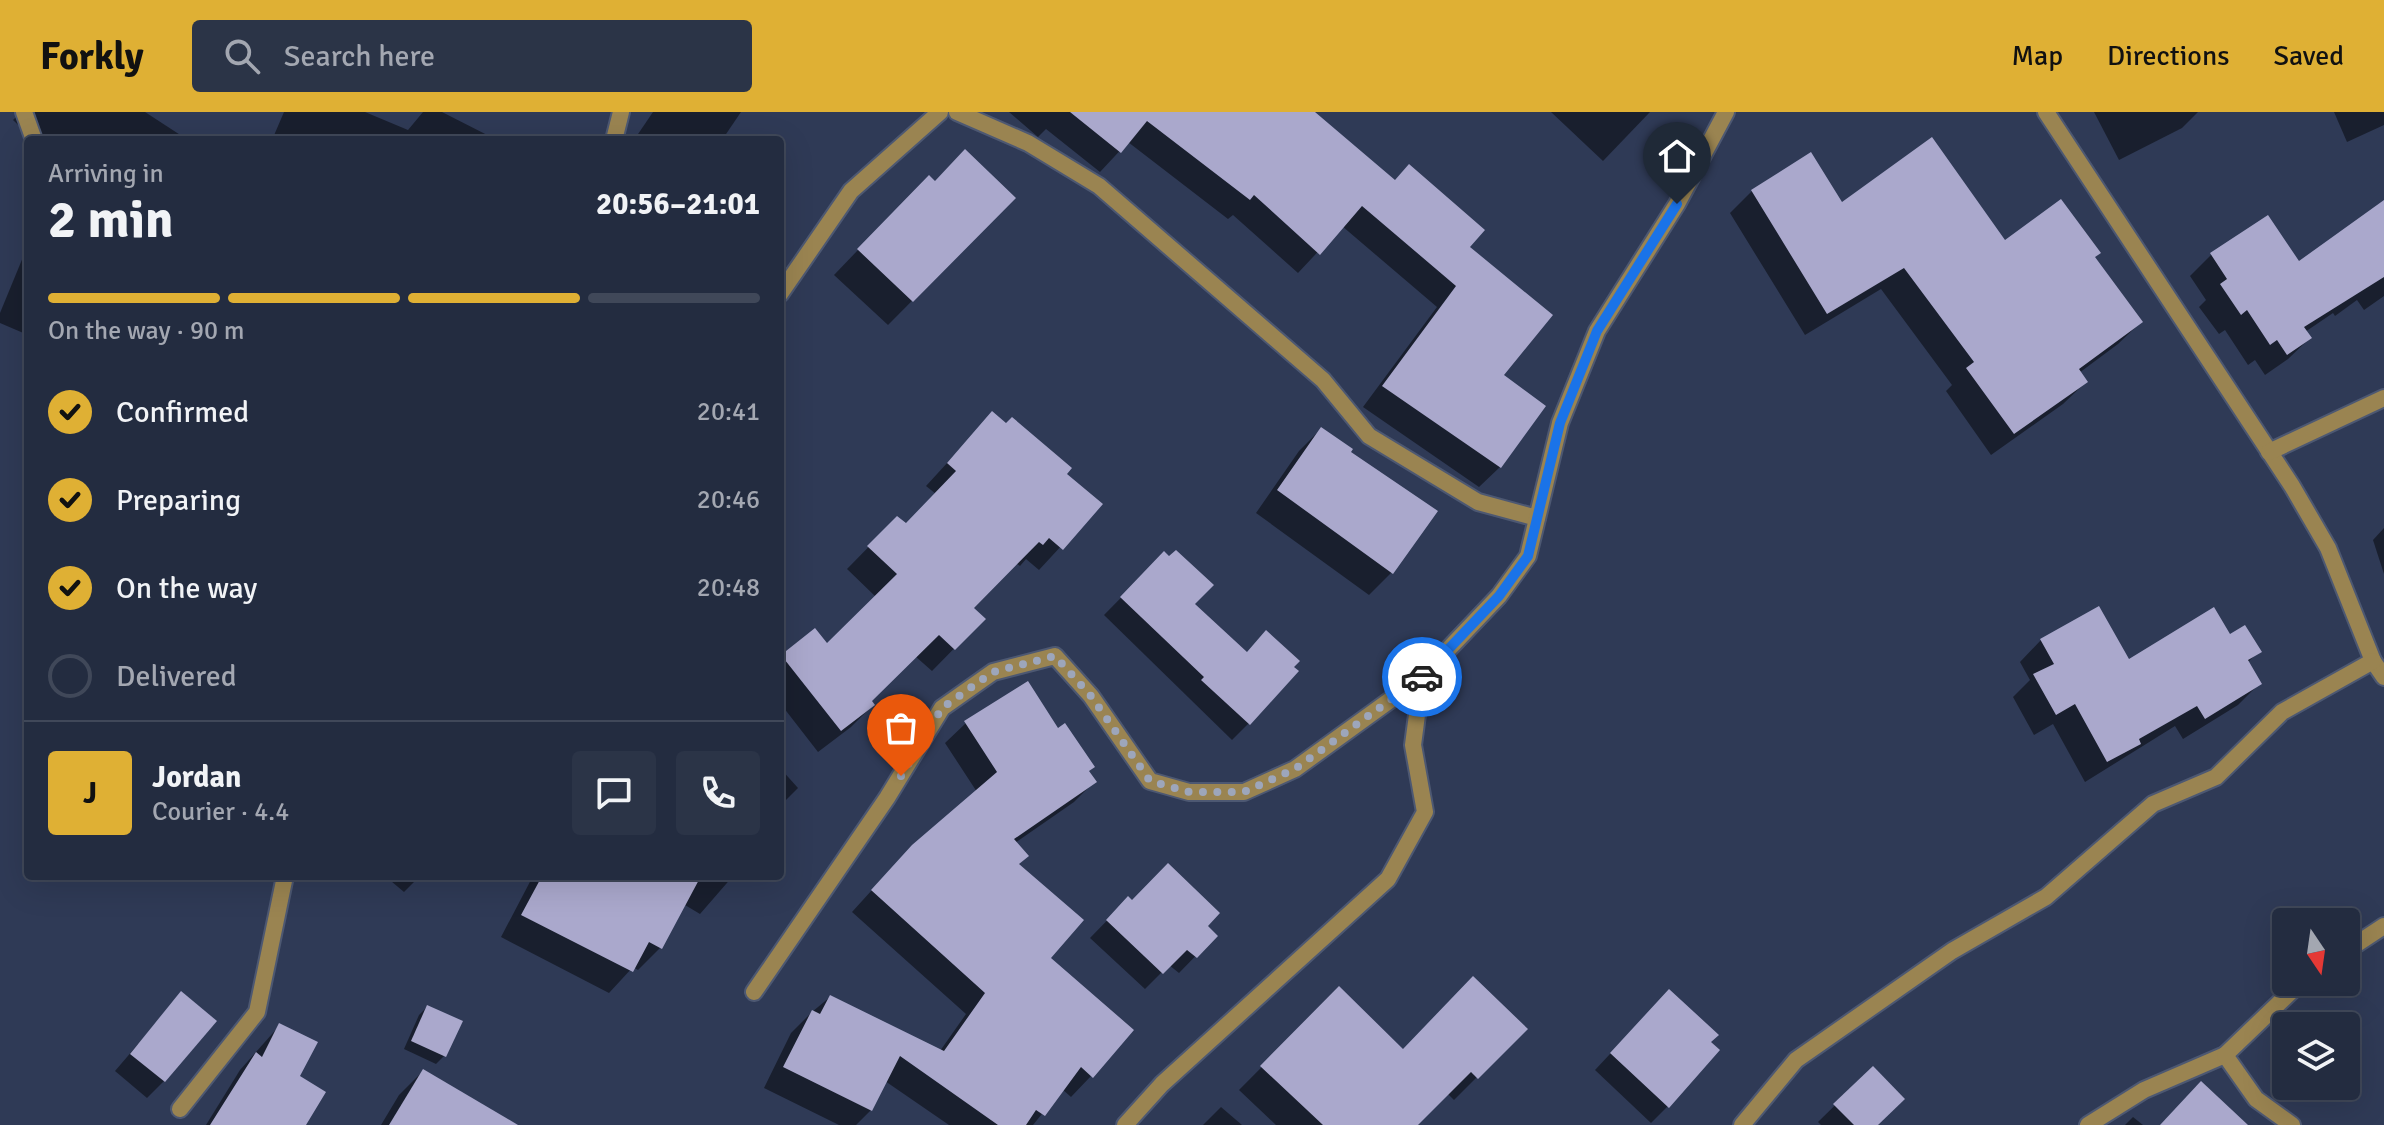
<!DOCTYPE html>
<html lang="en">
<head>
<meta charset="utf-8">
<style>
  :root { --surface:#232c40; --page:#2b3447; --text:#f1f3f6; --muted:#a3a7b1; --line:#404859; --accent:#dfb034 }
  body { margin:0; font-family:Signika,sans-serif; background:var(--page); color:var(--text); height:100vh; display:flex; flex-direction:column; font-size:30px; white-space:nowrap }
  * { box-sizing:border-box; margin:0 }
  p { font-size:26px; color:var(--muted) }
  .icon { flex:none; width:44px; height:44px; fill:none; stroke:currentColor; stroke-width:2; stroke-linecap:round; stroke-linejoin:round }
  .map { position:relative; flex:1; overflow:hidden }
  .panel { position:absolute; left:24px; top:24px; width:760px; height:744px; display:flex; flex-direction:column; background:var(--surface); border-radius:8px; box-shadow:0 8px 32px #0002,0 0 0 2px var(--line) }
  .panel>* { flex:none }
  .needle { width:52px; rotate:167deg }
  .buttons { position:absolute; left:2272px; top:796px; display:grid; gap:16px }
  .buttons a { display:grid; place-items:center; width:88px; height:88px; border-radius:8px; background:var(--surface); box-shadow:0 8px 32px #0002,0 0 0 2px var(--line); font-size:40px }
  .pin { position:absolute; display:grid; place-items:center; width:68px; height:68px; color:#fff; margin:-82px -34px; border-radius:50% 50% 50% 0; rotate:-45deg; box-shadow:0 0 8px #0007 }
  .pin .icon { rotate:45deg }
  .courier { position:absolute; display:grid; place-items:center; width:80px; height:80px; margin:-40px; border:6px solid #1a73e8; border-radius:50%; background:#fff; color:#222; box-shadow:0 2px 10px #0007 }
  .summary em { font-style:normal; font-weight:800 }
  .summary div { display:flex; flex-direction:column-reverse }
  .summary { display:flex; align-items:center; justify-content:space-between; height:136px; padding:0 24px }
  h1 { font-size:52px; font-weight:800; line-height:60px }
  .bar { display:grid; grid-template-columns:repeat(4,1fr); gap:12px 8px; align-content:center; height:96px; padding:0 24px }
  .bar i { height:10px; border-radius:6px; background:var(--line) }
  .bar .current { background:var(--accent) }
  .bar p { grid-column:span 4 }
  .line { display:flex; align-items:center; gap:20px; padding:0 24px; border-top:2px solid var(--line) }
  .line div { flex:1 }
  .round { display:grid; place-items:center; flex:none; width:84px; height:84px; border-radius:8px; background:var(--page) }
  ol { padding:0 24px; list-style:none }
  li { display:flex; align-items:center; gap:24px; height:88px }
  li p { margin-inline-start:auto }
  li .icon { padding:8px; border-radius:50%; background:var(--accent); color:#111; stroke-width:4 }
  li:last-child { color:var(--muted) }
  li i { width:44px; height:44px; border:4px solid var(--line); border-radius:50% }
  header { display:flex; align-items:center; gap:48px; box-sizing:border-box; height:112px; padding:0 40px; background:var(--accent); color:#111 }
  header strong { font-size:38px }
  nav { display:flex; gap:44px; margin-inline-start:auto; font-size:28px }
  .search { width:560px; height:72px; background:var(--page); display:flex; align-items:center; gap:20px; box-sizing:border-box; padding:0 28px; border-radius:8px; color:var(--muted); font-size:30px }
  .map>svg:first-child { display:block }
</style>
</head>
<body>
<header>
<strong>Forkly</strong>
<div class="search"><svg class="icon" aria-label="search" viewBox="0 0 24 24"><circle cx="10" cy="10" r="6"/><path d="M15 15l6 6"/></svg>Search here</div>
<nav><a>Map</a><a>Directions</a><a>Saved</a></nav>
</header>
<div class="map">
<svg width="2384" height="1013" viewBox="0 0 2384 1013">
  <rect width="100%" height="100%" fill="#2f3a56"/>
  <g fill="#0007">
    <polygon points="21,0 145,0 188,28 34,28 13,8"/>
    <polygon points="284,0 365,0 408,18 423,0 442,0 497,28 272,28"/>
    <polygon points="653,0 741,0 722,28 634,28"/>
    <polygon points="1009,0 1296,0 1467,135 1501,263 1500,355 1479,375 1363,295 1437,195 1342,114 1298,161 1233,103 1228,107 1128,30 1100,60 1046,17 1038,25"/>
    <polygon points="1551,0 1650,0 1603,49"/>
    <polygon points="2094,0 2198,0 2182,16 2119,48"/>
    <polygon points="2334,0 2384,0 2384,13 2347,30"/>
    <polygon points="934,71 1014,86 888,213 834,163 905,89"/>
    <polygon points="1752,79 1841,93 2005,130 2093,146 2141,210 2118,232 2079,261 2086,270 2063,292 1991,343 1946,279 1952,273 1881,177 1805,223 1730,101"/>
    <polygon points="2384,104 2384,184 2364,198 2357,188 2335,204 2333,201 2305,220 2310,226 2288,247 2265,263 2255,248 2248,253 2225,218 2219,222 2199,195 2206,188 2190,164 2211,143 2267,106 2298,152"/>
    <polygon points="28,133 28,223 0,211 0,201"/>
    <polygon points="992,302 1100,392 1039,458 1026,447 1020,454 1016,451 971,496 983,507 932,559 915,544 870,589 873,593 851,615 818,640 780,591 780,547 815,519 827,534 876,485 847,457 897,406 905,414 936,382 926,374"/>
    <polygon points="1321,317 1348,340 1435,399 1391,461 1369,483 1256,401 1299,339"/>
    <polygon points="2384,416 2384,462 2373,428"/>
    <polygon points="1164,442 1192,492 1249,611 1232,628 1104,503"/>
    <polygon points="2230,525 2259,539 2247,551 2260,571 2238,593 2183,627 2175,614 2085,670 2053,612 2034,623 2013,585 2030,568 2020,550 2041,528 2128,550"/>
    <polygon points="966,611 1088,660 1094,670 1074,690 1015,731 1017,753 1091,964 1071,985 1062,977 1033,1013 949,1013 885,969 871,998 856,1013 839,1013 764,976 791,921 812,900 830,885 940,939 966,902 852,800 892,756 977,680 945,631"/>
    <polygon points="780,656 798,676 780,694"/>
    <polygon points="385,764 420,764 404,780"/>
    <polygon points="533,764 733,764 700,802 685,793 660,836 638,858 633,855 609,881 501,825"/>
    <polygon points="1128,787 1205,814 1215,824 1179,861 1169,853 1145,877 1090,826"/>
    <polygon points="1339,877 1402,940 1525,917 1454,988 1447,981 1415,1013 1276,1013 1239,978"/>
    <polygon points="181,882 164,969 147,986 115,959"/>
    <polygon points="427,895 444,944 436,952 404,937 419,903"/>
    <polygon points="1653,896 1709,930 1668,994 1651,1011 1595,958"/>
    <polygon points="280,913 297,965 304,1013 206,1013 240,958"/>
    <polygon points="1873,956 1875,1013 1821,1013 1818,1010"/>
    <polygon points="423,959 514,1013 381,1013 399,983"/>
    <polygon points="1221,995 1242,1013 1203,1013"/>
    <polygon points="2133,1005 2143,1013 2125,1013"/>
  </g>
  <g fill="#aaa8cc">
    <polygon points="1070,0 1315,0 1395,68 1409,52 1485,118 1470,135 1553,203 1504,263 1546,294 1501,356 1382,274 1456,174 1362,94 1320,143 1254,83 1250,88 1147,9 1121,41"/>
    <polygon points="1932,25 2005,128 2061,87 2101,141 2095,145 2143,210 2079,257 2088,270 2014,322 1966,256 1974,250 1904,156 1827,202 1751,78 1811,40 1842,90"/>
    <polygon points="965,37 1016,86 913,190 857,137 929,63 935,69"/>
    <polygon points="2384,88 2384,165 2304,215 2312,226 2287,243 2277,228 2270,233 2247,198 2241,203 2220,172 2227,167 2210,141 2268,103 2299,149"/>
    <polygon points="992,299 1006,311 1012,305 1072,356 1067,362 1103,392 1063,438 1049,426 1043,433 1039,430 974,496 986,507 955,538 939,523 872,589 875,593 841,619 781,543 815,516 827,531 897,462 867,434 897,404 906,411 956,359 947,351"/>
    <polygon points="1321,315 1353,337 1351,340 1438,399 1393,462 1277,378"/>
    <polygon points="1176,438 1214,473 1195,492 1247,540 1266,518 1300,549 1294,555 1299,559 1250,613 1201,568 1204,565 1120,485 1164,439 1169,444"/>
    <polygon points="2099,494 2129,547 2214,495 2230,522 2245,513 2262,540 2248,548 2262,572 2205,607 2197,594 2139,627 2141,632 2107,650 2075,592 2056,603 2033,562 2054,552 2040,527"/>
    <polygon points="1028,569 1058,616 1065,611 1095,655 1089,659 1097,670 1014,727 1029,744 1019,752 1084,808 1051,846 1134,918 1093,966 1081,955 1045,1004 1036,998 1026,1013 998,1013 900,944 872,999 783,955 812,898 820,902 830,883 944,939 985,881 871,778 912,733 997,660 964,609"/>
    <polygon points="1168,751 1220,801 1208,814 1218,824 1197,846 1187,838 1163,862 1106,808 1128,784 1132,788"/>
    <polygon points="542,764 701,764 662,837 649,830 633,860 521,803"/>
    <polygon points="1473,864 1528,917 1478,967 1471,960 1418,1013 1323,1013 1260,954 1339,874 1403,937"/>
    <polygon points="1669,877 1719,923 1711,930 1720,938 1669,996 1610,941"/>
    <polygon points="181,879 217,909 165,970 130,942"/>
    <polygon points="427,893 463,909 446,945 411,929"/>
    <polygon points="279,911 318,930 300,964 326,980 306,1013 210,1013 256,940 262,945"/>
    <polygon points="1873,954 1905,987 1878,1013 1854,1013 1833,992"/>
    <polygon points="423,957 518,1013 389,1013"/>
    <polygon points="2201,969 2248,1013 2160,1013"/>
  </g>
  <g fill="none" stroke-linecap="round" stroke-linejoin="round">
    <g stroke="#4d5872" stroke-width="20">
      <g id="minor">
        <polyline points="24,0 34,28"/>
        <polyline points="957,0 1028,31 1099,74 1323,268 1369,324 1478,390 1537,406"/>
        <polyline points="2046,0 2292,374 2328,436 2373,549 2384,565"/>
        <polyline points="614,28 621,0"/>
        <polyline points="780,182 851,79 940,0"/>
        <polyline points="2269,340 2384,286"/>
        <polyline points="2346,839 2384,814"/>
        <polyline points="754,880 887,686 942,596 993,560 1055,544 1091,584 1150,669 1189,680 1244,680 1295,657 1422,565"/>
        <polyline points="180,997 257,900 285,764"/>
        <polyline points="1125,1013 1162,972 1388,767 1425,700 1413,633 1422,565 1499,484 1528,444 1560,311 1597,219 1677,92 1726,0"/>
        <polyline points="1742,1013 1796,948 1952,839 2046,785 2153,692 2216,665 2282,600 2373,549"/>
        <polyline points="2088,1013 2144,978 2225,943"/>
        <polyline points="2292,1013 2256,987 2225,943 2301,870"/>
      </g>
    </g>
    <use href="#minor" stroke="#9a8451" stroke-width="16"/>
  </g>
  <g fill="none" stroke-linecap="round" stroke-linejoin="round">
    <polyline stroke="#9da6bb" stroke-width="8" stroke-dasharray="0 14.4" points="901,664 942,596 993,560 1055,544 1091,584 1150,669 1189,680 1244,680 1295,657 1422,565"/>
    <polyline stroke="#1a73e8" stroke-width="10" points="1422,565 1499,484 1528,444 1560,311 1597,219 1677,92"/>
  </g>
</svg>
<div class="buttons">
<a><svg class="needle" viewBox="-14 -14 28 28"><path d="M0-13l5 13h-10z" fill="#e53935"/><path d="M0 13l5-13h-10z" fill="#a3a7b1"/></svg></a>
<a><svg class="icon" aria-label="layers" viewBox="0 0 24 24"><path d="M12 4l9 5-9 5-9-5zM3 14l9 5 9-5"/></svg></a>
</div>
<div class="pin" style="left:901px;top:664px;background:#ea580c"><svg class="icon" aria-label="bag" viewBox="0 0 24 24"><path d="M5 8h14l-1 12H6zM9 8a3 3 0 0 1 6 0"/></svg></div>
<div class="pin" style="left:1677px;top:92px;background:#1f2937"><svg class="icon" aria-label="home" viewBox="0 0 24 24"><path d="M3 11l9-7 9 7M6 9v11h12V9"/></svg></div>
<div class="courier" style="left:1422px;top:565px"><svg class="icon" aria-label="car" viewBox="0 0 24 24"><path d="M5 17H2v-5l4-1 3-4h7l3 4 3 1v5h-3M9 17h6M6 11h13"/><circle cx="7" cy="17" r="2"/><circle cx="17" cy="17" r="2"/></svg></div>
<section class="panel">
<div class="summary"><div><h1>2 min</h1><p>Arriving in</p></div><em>20:56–21:01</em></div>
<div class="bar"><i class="current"></i><i class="current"></i><i class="current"></i><i></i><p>On the way · 90 m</p></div>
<ol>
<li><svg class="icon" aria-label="check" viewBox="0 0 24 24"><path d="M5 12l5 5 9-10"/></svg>Confirmed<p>20:41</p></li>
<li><svg class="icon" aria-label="check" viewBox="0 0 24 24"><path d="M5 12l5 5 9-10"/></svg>Preparing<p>20:46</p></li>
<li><svg class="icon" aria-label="check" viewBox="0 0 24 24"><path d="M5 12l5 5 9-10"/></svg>On the way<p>20:48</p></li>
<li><i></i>Delivered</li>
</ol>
<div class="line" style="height:144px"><b class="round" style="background:var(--accent);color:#111">J</b><div><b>Jordan</b><p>Courier · 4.4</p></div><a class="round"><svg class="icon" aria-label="chat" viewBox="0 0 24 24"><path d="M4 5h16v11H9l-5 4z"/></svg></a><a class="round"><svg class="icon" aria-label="phone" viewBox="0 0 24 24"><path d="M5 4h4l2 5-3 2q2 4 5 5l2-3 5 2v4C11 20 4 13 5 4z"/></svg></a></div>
</section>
</div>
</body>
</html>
